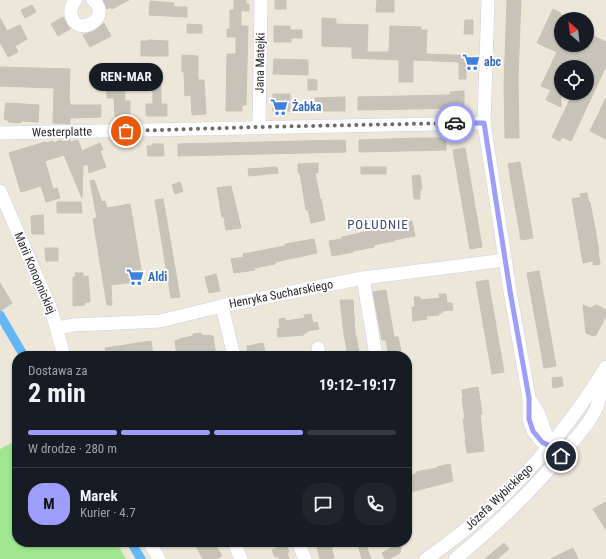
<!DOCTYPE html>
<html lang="pl">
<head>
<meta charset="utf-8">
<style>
  :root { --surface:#171b24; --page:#20242c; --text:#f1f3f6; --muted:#9ea1a6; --line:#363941; --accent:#9c9efa }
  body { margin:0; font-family:"Roboto Condensed",sans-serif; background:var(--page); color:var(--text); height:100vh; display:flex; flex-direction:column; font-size:15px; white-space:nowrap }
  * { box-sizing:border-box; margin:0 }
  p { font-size:13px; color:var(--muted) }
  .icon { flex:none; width:22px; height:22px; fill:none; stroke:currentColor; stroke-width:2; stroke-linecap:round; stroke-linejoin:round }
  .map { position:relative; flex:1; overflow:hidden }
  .side { position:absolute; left:12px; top:351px; width:400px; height:196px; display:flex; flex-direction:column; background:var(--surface); border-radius:16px; box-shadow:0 1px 3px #0004 }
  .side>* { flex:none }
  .needle { width:26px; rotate:332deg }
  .tools { position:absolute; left:554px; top:12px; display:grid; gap:8px }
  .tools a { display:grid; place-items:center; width:40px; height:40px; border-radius:50%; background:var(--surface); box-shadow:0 1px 3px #0004; font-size:20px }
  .pin { position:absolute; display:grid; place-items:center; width:34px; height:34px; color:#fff; margin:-17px; border:2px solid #fff; border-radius:50%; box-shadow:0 1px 4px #0007 }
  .courier { position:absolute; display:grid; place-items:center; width:40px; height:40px; margin:-20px; border:3px solid #9c9efa; border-radius:50%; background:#fff; color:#222; box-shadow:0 1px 5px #0007 }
  .bubble { position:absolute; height:28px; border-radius:14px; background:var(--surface); box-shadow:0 1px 3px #0004; font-size:13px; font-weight:700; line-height:28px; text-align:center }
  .head em { font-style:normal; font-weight:700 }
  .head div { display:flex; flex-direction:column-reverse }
  .head { display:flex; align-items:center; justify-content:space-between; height:68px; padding:0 16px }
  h1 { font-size:26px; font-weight:700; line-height:30px }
  .bar { display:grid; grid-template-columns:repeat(4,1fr); gap:6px 4px; align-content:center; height:48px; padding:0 16px }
  .bar i { height:5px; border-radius:3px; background:var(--line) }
  .bar .current { background:var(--accent) }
  .bar p { grid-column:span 4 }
  .line { display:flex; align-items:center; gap:10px; padding:0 16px; border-top:1px solid var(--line) }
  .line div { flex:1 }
  .round { display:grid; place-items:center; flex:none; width:42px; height:42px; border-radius:16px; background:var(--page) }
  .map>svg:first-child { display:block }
</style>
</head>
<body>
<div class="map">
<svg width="606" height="559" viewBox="0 0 606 559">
  <rect width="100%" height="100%" fill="#ece7d9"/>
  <polygon fill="#a0e691" points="17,440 17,542 116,542 126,559 0,559 0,449"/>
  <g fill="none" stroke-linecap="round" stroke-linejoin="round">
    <g stroke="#64b7f5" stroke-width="9">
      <polyline points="0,315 24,356"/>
      <polyline points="131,542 141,559"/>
    </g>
  </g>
  <g fill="#c7c3b9" stroke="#c7c3b3">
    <polygon points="103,0 129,0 112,9 111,7 107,9"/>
    <polygon points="234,0 246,0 246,4 249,4 249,11 241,11 241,26 248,26 246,105 242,105 242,111 226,111 227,54 236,54 236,37 227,37 227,29 230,29 230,10 234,10"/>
    <rect x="275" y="0" width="11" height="9"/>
    <polygon points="377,0 394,0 394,12 376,12"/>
    <polygon points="507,0 521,0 518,77 519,138 505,138 504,86"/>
    <polygon points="150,1 174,3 174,7 187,7 187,17 149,15"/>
    <polygon points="32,5 36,12 25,18 21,10"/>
    <polygon points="553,9 561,13 561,45 587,45 587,33 606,42 606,66 571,141 562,137 560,141 552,137 573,93 587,93 587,67 561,67 561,107 546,100 551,90 541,86 557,52 537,43"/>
    <polygon points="63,17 70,29 58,36 51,24"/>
    <polygon points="0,18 7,31 20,25 27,39 15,46 18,52 8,57 0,42"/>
    <polygon points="322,18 336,19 336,24 368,25 367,52 389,52 390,26 421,27 421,30 427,30 426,54 474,56 475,65 466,65 466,79 459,79 459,62 413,60 413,82 399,82 399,60 352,58 352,47 322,46"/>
    <polygon points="465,20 473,20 473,34 464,34"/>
    <polygon points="104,23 111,36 90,47 83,35 94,31"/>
    <polygon points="187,24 202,25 202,33 187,33"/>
    <polygon points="274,26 290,26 290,30 302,30 302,38 291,38 291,42 274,42"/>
    <polygon points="148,40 168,41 168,56 141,56 141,41 148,41"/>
    <polygon points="182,55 198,56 198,80 204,80 206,114 192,115 191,95 185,96 184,72 182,72"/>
    <polygon points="274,59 308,60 308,75 273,74"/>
    <polygon points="106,64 124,64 125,101 130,101 130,117 115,117 114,98 107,98"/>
    <polygon points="0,67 70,69 69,100 70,100 70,105 101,105 101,117 70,118 70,124 53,123 54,88 0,86"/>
    <polygon points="308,79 317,80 317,90 308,90"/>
    <polygon points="153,85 161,85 161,104 167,104 167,116 146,116 146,104 153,104"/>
    <polygon points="464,91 464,108 358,110 358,97 450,95 450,92"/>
    <rect x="273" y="94" width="17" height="17"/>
    <polygon points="345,97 345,111 315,111 315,98"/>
    <polygon points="606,98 606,139 590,131"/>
    <polygon points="6,103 39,105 38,122 22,121 20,123 9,122 7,120 4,119"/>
    <polygon points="419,138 446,138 446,150 359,152 359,140"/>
    <polygon points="61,140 62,142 70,140 70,142 78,140 82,151 100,143 103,150 100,151 106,167 89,173 88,165 83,165 82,198 64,155 45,161 53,189 57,188 60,198 46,202 41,186 21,192 9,153 45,142 45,143 53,141 54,143"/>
    <polygon points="345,140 346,152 178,156 178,144"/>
    <polygon points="152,144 163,144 164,156 148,156 147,146 152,146"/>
    <polygon points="465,148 482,247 470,249 453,150"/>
    <polygon points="520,162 533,238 521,240 508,164"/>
    <polygon points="318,163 318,173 315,173 320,199 321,199 325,220 311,223 308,210 306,210 300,173 298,173 298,164"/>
    <polygon points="277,167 278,173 249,176 248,169"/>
    <rect x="361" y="167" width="25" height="7"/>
    <polygon points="420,175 422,189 420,190 420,199 414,199 412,176"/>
    <polygon points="94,180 102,202 105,201 107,208 130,204 142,275 134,282 111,285 112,305 107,305 93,219 97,218 90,181"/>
    <polygon points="180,182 183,191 175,194 172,185"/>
    <polygon points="231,186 241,228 226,230 224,217 222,217 217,188"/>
    <polygon points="587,193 589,203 590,202 599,251 598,251 600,264 593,265 593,261 583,263 572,199 581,197 580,194"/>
    <polygon points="163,199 180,297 171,298 155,200"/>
    <polygon points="57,202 81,202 82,213 57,213"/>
    <polygon points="43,215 44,234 32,234 31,216"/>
    <polygon points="412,221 415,236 394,240 394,241 374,245 374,247 353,251 353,252 332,256 329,241 342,239 342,237 383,228 383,226"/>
    <polygon points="314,239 317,253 275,262 275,264 254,268 255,270 234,273 231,259 244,257 243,254 285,246 285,244"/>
    <polygon points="45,248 58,248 58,261 46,261"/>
    <polygon points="539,271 556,366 544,368 527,273"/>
    <polygon points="75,273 83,273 83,277 88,276 90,302 84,303 85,305 73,306 73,277 76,277"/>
    <polygon points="216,274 220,291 209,293 205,277"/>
    <polygon points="488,280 504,372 492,374 476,282"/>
    <polygon points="0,283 12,303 0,311"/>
    <polygon points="386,290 394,337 398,337 402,356 389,356 386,340 382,340 373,292"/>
    <polygon points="439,294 446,294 447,303 452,303 453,310 442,311 442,313 439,313 439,315 426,316 427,319 413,321 412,307 415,307 414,297 420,297 421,300 440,298"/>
    <polygon points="340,300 353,300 355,332 360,356 348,356 344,334"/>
    <polygon points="583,305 590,308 597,305 606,310 606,316 596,335 593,336 586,333"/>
    <polygon points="311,314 313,323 317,322 319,329 307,331 307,333 304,333 304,335 278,337 277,329 280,328 279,319 285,318 286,321 305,318 304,315"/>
    <polygon points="201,333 201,335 213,336 216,356 177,356 175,341 183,338 193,336 193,334"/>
    <polygon points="151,341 153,356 107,356 105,348"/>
    <polygon points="263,343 266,356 251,356 250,353 248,354 247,346"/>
    <polygon points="562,377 563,386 553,388 552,378"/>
    <polygon points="478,387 482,414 480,414 484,451 467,453 465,440 466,440 463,419 465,419 462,398 463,398 462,390"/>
    <polygon points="450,464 453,481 407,493 407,476 416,474 416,472 437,468 437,467"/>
    <polygon points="606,502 606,530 593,509"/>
    <polygon points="194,542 214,542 222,556 216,559 203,559"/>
    <polygon points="357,542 365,542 371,559 362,559"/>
    <polygon points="401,542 402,542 400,553 389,559 385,559 382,553"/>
    <polygon points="504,543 509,549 497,559 485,559"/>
    <polygon points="283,545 283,546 286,545 289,552 287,553 289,559 279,559 277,556 275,557 272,550"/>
    <polygon points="331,545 334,558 320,559 317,547"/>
    <polygon points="573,548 578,559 550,559"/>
  </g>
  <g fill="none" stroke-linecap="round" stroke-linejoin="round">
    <g stroke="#cecfe3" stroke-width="14">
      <g id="minor">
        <path d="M 76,0 C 72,4 70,8 71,14 C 75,39 114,19 93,0"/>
        <polyline points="488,0 484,123 510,291 529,398 529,419 533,431 542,442 550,446 561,456"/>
        <polyline points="259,127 261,0"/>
        <path d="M 0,133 C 161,130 322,125 484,123"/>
        <polyline points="0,191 51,309 64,356"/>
        <polyline points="363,278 376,356"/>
        <polyline points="222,306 234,356"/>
        <polyline points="57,328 74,325 160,321 222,306 363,278 505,260"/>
        <polyline points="318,348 319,356"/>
        <polyline points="529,398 539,414 550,446"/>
        <polyline points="149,542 159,559"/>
        <polyline points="234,542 241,559"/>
        <polyline points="298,542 305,559"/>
        <path d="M 426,559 C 499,509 560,442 606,367"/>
        <path d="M 455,559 C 497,525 535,488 569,446 C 579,434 590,423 596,409 C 600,399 602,387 605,377"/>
      </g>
    </g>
    <use href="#minor" stroke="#fff" stroke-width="13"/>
  </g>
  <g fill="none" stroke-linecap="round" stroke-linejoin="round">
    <polyline stroke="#6d6b66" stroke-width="4" stroke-dasharray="0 7.2" points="126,131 258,127 455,123"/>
    <polyline stroke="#9c9efa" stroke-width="5" points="455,123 484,123 510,291 529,398 529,419 533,431 542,442 550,446 561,456"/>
  </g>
  <defs>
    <g id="supermarket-bare" transform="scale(1.38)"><path d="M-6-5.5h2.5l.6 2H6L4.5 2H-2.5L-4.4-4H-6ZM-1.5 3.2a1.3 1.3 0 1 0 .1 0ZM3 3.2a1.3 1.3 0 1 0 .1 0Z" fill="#3f7fe0" stroke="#fff" stroke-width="2.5" paint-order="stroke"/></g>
  </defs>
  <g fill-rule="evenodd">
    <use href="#supermarket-bare" x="471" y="62"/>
    <use href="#supermarket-bare" x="279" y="107"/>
    <use href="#supermarket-bare" x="135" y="277"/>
  </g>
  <g text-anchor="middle" stroke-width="4" stroke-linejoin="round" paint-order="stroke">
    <g font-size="12" font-weight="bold" fill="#366cbe" stroke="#fff" text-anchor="start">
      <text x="484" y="66">abc</text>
      <text x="292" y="111">Żabka</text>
      <text x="148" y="281">Aldi</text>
    </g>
    <g font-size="12" fill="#282828" stroke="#fff">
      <text transform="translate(260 63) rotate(-89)" y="4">Jana Matejki</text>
      <text transform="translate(62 132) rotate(-1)" y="4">Westerplatte</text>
      <text transform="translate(35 273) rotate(67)" y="4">Marii Konopnickiej</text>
      <text transform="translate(281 294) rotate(-11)" y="4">Henryka Sucharskiego</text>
      <text transform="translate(499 497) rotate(-44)" y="4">Józefa Wybickiego</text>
    </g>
    <g font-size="13" letter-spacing="1" fill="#46477b" stroke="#fff">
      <text x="378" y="229">POŁUDNIE</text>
    </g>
  </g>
</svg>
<div class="tools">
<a><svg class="needle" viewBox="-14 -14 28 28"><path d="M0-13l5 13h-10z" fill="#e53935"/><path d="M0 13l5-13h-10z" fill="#9ea1a6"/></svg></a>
<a><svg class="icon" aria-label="locate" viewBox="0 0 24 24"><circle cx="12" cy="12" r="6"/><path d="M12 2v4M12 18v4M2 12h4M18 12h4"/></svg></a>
</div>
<div class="pin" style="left:126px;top:131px;background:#ea580c"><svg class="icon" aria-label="bag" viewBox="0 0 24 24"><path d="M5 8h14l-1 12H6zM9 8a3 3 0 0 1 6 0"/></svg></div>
<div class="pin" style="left:561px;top:456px;background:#1f2937"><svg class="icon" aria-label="home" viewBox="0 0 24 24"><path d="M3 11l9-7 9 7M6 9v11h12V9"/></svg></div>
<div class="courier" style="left:455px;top:123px"><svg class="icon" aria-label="car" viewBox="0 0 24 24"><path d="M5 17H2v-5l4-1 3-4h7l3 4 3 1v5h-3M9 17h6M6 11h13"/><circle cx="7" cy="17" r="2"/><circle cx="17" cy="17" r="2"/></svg></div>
<div class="bubble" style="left:89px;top:63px;width:74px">REN-MAR</div>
<section class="side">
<div class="head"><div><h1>2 min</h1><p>Dostawa za</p></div><em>19:12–19:17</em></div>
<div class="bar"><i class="current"></i><i class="current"></i><i class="current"></i><i></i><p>W drodze · 280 m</p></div>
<div class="line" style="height:72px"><b class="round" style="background:var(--accent);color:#111">M</b><div><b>Marek</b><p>Kurier · 4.7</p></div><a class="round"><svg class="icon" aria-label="chat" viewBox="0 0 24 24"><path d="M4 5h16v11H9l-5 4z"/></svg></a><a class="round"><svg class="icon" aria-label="phone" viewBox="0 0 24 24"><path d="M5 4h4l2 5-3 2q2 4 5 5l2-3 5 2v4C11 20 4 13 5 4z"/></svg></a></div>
</section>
</div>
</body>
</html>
